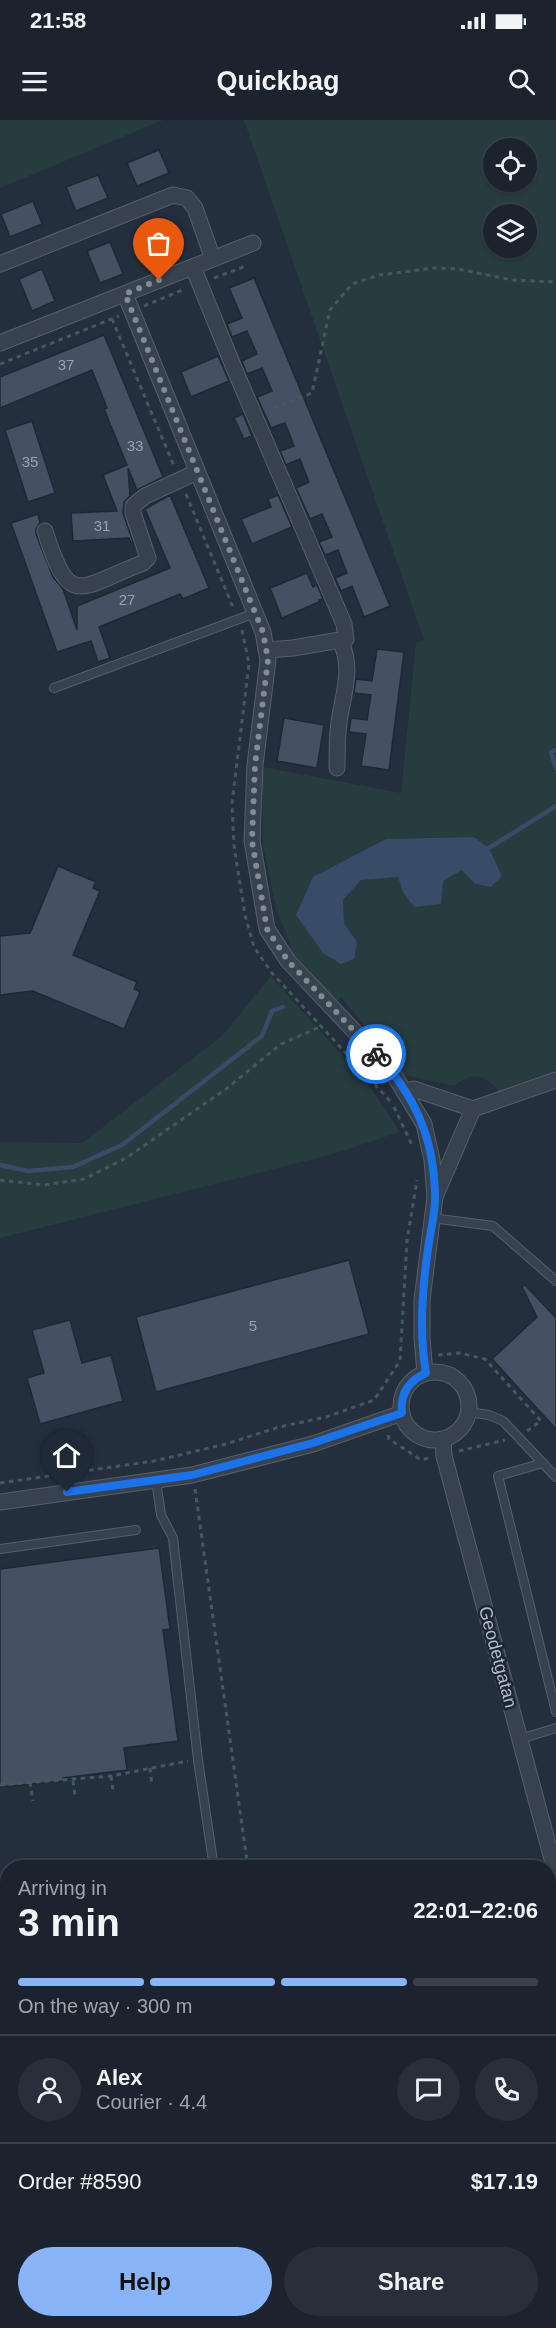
<!DOCTYPE html>
<html lang="en">
<head>
<meta charset="utf-8">
<style>
  :root { --surface:#1b232e; --page:#282f3a; --text:#f1f3f6; --muted:#a0a4aa; --line:#39404a; --accent:#8ab4f8 }
  body { margin:0; font-family:Arial,sans-serif; background:var(--page); color:var(--text); height:100vh; display:flex; flex-direction:column; font-size:22px; white-space:nowrap }
  * { box-sizing:border-box; margin:0 }
  p { font-size:20px; color:var(--muted) }
  .icon { flex:none; width:33px; height:33px; fill:none; stroke:currentColor; stroke-width:2; stroke-linecap:round; stroke-linejoin:round }
  .map { position:relative; flex:1; overflow:hidden }
  .side { position:absolute; left:0px; top:1740px; width:556px; height:468px; display:flex; flex-direction:column; background:var(--surface); border-radius:24px 24px 0 0; box-shadow:0 2px 4px #0004,0 0 0 2px var(--line) }
  .side>* { flex:none }
  .tools { position:absolute; left:483px; top:18px; display:grid; gap:12px }
  .tools a { display:grid; place-items:center; width:54px; height:54px; border-radius:50%; background:var(--surface); box-shadow:0 2px 4px #0004,0 0 0 2px var(--line); font-size:30px }
  .pin { position:absolute; display:grid; place-items:center; width:51px; height:51px; color:#fff; margin:-62px -26px; border-radius:50% 50% 50% 0; rotate:-45deg; box-shadow:0 0 6px #0007 }
  .pin .icon { rotate:45deg }
  .courier { position:absolute; display:grid; place-items:center; width:60px; height:60px; margin:-30px; border:4px solid #1a73e8; border-radius:50%; background:#fff; color:#222; box-shadow:0 2px 8px #0007 }
  .summary em { font-style:normal; font-weight:800 }
  .summary div { display:flex; flex-direction:column-reverse }
  .summary { display:flex; align-items:center; justify-content:space-between; height:102px; padding:0 18px }
  h1 { font-size:39px; font-weight:800; line-height:45px }
  .bar { display:grid; grid-template-columns:repeat(4,1fr); gap:9px 6px; align-content:center; height:72px; padding:0 18px }
  .bar i { height:8px; border-radius:4px; background:var(--line) }
  .bar .on { background:var(--accent) }
  .bar p { grid-column:span 4 }
  .line { display:flex; align-items:center; gap:15px; padding:0 18px; border-top:2px solid var(--line) }
  .line div { flex:1 }
  .round { display:grid; place-items:center; flex:none; width:63px; height:63px; border-radius:32px; background:var(--page) }
  .primary-button { display:flex; gap:12px; margin-top:auto; padding:12px 18px }
  .primary-button a { flex:1; height:69px; border-radius:36px; background:var(--accent); color:#111; font-size:24px; font-weight:800; line-height:69px; text-align:center }
  .primary-button a+a { background:var(--page); color:var(--text) }
  .status { display:flex; justify-content:space-between; align-items:center; height:42px; padding:0 30px; background:var(--surface); direction:ltr }
  .status svg { height:16px; fill:currentColor }
  header { display:flex; justify-content:space-between; align-items:center; height:78px; padding:0 18px; background:var(--surface); font-size:27px; font-weight:800 }
  .map>svg:first-child { display:block }
</style>
</head>
<body>
<div class="status"><b>21:58</b><svg viewBox="0 0 49 12"><path d="M0 12V9h3v3zM5 12V6h3v6zM10 12V3h3v9zM15 12V0h3v12zM26 1h20v11H26zM47 4h2v5h-2z"/></svg></div>
<header><svg class="icon" aria-label="menu" viewBox="0 0 24 24"><path d="M4 6h16M4 12h16M4 18h16"/></svg>Quickbag<svg class="icon" aria-label="search" viewBox="0 0 24 24"><circle cx="10" cy="10" r="6"/><path d="M15 15l6 6"/></svg></header>
<div class="map">
<svg width="556" height="2208" viewBox="0 0 556 2208">
  <rect width="100%" height="100%" fill="#242f3e"/>
  <g fill="#263c3f" fill-rule="evenodd">
    <polygon points="0,0 163,0 0,68"/>
    <path d="M 244,0 L 556,0 L 556,960 L 504,978 C 489,958 477,947 454,966 L 405,955 L 341,877 L 335,884 L 294,836 L 276,787 L 263,726 L 263,647 L 401,673 L 416,523 L 424,520 ZM 494,28 L 526,28 L 526,62 L 494,62 ZM 494,94 L 526,94 L 526,128 L 494,128 ZM 474,717 L 489,728 L 502,756 L 491,767 L 475,764 L 462,750 L 443,761 L 403,772 L 398,757 L 361,760 L 343,780 L 344,803 L 357,822 L 296,795 L 386,719 Z"/>
    <polygon points="271,856 368,964 400,1012 333,1034 0,1118 0,1022 82,1023 222,916"/>
    <polygon points="0,1975 8,1975 8,2200 549,2200 549,2105 556,2115 556,2208 0,2208"/>
  </g>
  <polygon fill="#394c67" points="474,717 489,728 502,756 491,767 475,764 462,750 443,761 441,784 414,787 403,772 398,757 361,760 343,780 344,803 357,822 354,839 341,844 323,833 296,795 313,757 386,719"/>
  <g fill="none" stroke-linecap="round" stroke-linejoin="round">
    <g stroke="#394c67" stroke-width="4.5">
      <polyline points="556,630 551,632 556,648"/>
      <polyline points="484,729 489,728 556,686"/>
      <polyline points="0,1045 28,1051 73,1047 122,1025 262,916 272,891 283,887"/>
    </g>
  </g>
  <g fill="#455162" stroke="#1f2835" stroke-width="1.5">
    <polygon points="159,30 169,53 137,66 127,43"/>
    <polygon points="98,55 108,78 76,91 66,67"/>
    <polygon points="33,81 42,104 10,117 1,94"/>
    <polygon points="166,100 179,132 155,140 143,109"/>
    <polygon points="110,122 123,154 100,163 87,131"/>
    <polygon points="42,149 55,181 32,191 19,159"/>
    <polygon points="254,158 390,486 364,497 352,466 341,471 335,458 347,453 338,430 325,435 319,422 332,417 322,394 310,399 296,368 309,362 300,339 286,345 280,331 294,326 285,303 271,308 257,277 272,271 262,248 247,254 243,244 242,241 257,234 247,211 232,217 227,204 242,198 229,168"/>
    <polygon points="104,215 163,357 137,370 128,348 130,376 124,382 123,393 133,422 131,423 129,418 73,421 71,393 117,391 103,355 127,345 104,289 107,288 92,250 0,288 0,257"/>
    <polygon points="218,236 229,261 191,277 181,252"/>
    <polygon points="243,294 252,316 244,319 234,298"/>
    <polygon points="32,301 55,373 28,382 5,310"/>
    <polygon points="170,375 209,468 183,479 180,474 99,507 110,538 98,542 91,521 57,532 11,403 38,394 40,403 36,409 36,414 53,457 63,469 77,510 77,486 170,448 145,389"/>
    <polygon points="278,375 292,407 252,424 241,399 271,387 268,379"/>
    <polygon points="307,453 313,467 317,465 323,479 319,480 319,482 282,498 270,468"/>
    <polygon points="377,529 404,532 389,650 361,646 366,614 349,612 351,598 367,600 371,575 354,573 356,559 372,561"/>
    <polygon points="284,598 324,605 317,648 277,641"/>
    <polygon points="58,746 96,762 93,768 100,771 73,835 137,862 134,869 140,872 124,909 33,871 0,875 0,816 30,813"/>
    <polygon points="349,1140 369,1214 156,1272 136,1197"/>
    <polygon points="525,1165 556,1198 556,1309 492,1239 537,1197 522,1167"/>
    <polygon points="70,1200 82,1243 111,1235 123,1281 40,1304 27,1258 44,1253 32,1210"/>
    <polygon points="159,1428 170,1509 163,1510 178,1621 124,1628 127,1650 63,1658 64,1661 0,1667 0,1449"/>
  </g>
  <g fill="none" stroke-linecap="round" stroke-linejoin="round">
    <g stroke="#565f6c" stroke-width="10">
      <g id="service">
        <polyline points="54,568 255,493"/>
        <polyline points="432,1098 493,1106 556,1161"/>
        <polyline points="468,1292 489,1295 503,1301 556,1357"/>
        <polyline points="543,1343 498,1356 556,1592"/>
        <polyline points="156,1360 161,1395 173,1418 198,1640 214,1748"/>
        <polyline points="0,1429 136,1410"/>
        <polyline points="520,1619 556,1608"/>
        <polyline points="0,1847 8,1846"/>
      </g>
    </g>
    <g stroke="#565f6c" stroke-width="17">
      <g id="minor">
        <polyline points="0,144 173,75 187,78 195,88 213,139"/>
        <polyline points="193,147 234,248 344,504 346,519 293,528 266,530"/>
        <polyline points="125,174 263,512 268,540 255,645 252,721 267,809 288,841 391,950 424,1004 432,1040 435,1077 422,1180 422,1218 425,1253"/>
        <polyline points="0,223 253,123"/>
        <path d="M 45,411 C 70,491 79,467 143,443 L 148,438 L 133,393 L 133,386 L 145,376 L 197,352"/>
        <path d="M 337,648 C 337,633 337,617 339,602 C 343,574 354,547 340,521"/>
        <polyline points="405,971 414,969 473,989"/>
        <polyline points="435,1077 473,989 556,960"/>
        <circle cx="435" cy="1286" r="34"/>
        <polyline points="443,1319 444,1336 556,1754"/>
        <polyline points="0,1382 192,1355 313,1324 402,1293"/>
      </g>
    </g>
    <g stroke="#414a57" stroke-width="26">
      <g id="primary">
        <polyline points="549,1879 556,1877"/>
        <polyline points="0,1924 8,1925"/>
      </g>
    </g>
    <g stroke="#434c59" stroke-width="29">
      <polyline id="motorway" points="549,2041 556,2048"/>
    </g>
    <g stroke="#44595c" stroke-width="3" stroke-dasharray="4.5 4.5" stroke-linecap="butt">
      <polyline points="214,158 246,146"/>
      <polyline points="144,186 185,169"/>
      <polyline points="112,199 174,346"/>
      <polyline points="0,244 119,196"/>
      <polyline points="273,288 312,273 330,190 352,164 379,155 434,148 458,149 512,160 556,162"/>
      <polyline points="186,374 234,490"/>
      <polyline points="242,510 249,544 232,683 234,726 245,795 254,827 271,852 391,982"/>
      <polyline points="394,987 412,1025"/>
      <polyline points="0,1060 44,1065 84,1059 126,1038 226,969 281,924 320,907"/>
      <polyline points="438,1235 459,1233 485,1239 541,1301 527,1311"/>
      <polyline points="388,1315 389,1319 421,1340 429,1338"/>
      <polyline points="459,1331 505,1320"/>
      <polyline points="0,1363 154,1341 226,1324 279,1307 326,1297 374,1280 400,1241 407,1121 417,1060"/>
      <polyline points="195,1369 248,1748"/>
      <polyline points="150,1648 152,1666"/>
      <polyline points="111,1656 113,1671"/>
      <polyline points="73,1661 75,1676"/>
      <polyline points="30,1662 33,1681"/>
      <polyline points="0,1665 111,1656 188,1641"/>
      <polyline points="0,2006 8,2005"/>
      <polyline points="535,2200 541,2208"/>
    </g>
    <use href="#service" stroke="#38414e" stroke-width="8"/>
    <use href="#minor" stroke="#38414e" stroke-width="15"/>
    <use href="#primary" stroke="#56606e" stroke-width="24"/>
    <use href="#motorway" stroke="#746855" stroke-width="27"/>
  </g>
  <g fill="none" stroke-linecap="round" stroke-linejoin="round">
    <polyline stroke="#828b98" stroke-width="6" stroke-dasharray="0 10.8" points="159,160 125,174 263,512 268,540 255,645 252,721 267,809 288,841 376,934"/>
    <path stroke="#1a73e8" stroke-width="8" d="M 67,1372 L 192,1355 L 313,1323 L 402,1293 C 400,1274 408,1261 426,1253 C 419,1213 422,1170 428,1129 C 430,1112 436,1092 435,1075 C 434,1018 415,975 376,934"/>
  </g>
  <g text-anchor="middle" stroke-width="5" stroke-linejoin="round" paint-order="stroke">
    <g font-size="15" fill="#98a1af">
      <text x="66" y="250">37</text>
      <text x="135" y="331">33</text>
      <text x="30" y="347">35</text>
      <text x="102" y="411">31</text>
      <text x="127" y="485">27</text>
      <text x="253" y="1211">5</text>
    </g>
    <g font-size="18" fill="#b4bcc9" stroke="#1d2633">
      <text transform="translate(498 1537) rotate(75)" y="6">Geodetgatan</text>
    </g>
  </g>
</svg>
<div class="tools">
<a><svg class="icon" aria-label="locate" viewBox="0 0 24 24"><circle cx="12" cy="12" r="6"/><path d="M12 2v4M12 18v4M2 12h4M18 12h4"/></svg></a>
<a><svg class="icon" aria-label="layers" viewBox="0 0 24 24"><path d="M12 4l9 5-9 5-9-5zM3 14l9 5 9-5"/></svg></a>
</div>
<div class="pin" style="left:159px;top:160px;background:#ea580c"><svg class="icon" aria-label="bag" viewBox="0 0 24 24"><path d="M5 8h14l-1 12H6zM9 8a3 3 0 0 1 6 0"/></svg></div>
<div class="pin" style="left:67px;top:1372px;background:#1f2937"><svg class="icon" aria-label="home" viewBox="0 0 24 24"><path d="M3 11l9-7 9 7M6 9v11h12V9"/></svg></div>
<div class="courier" style="left:376px;top:934px"><svg class="icon" aria-label="bike" viewBox="0 0 24 24"><circle cx="6" cy="16" r="4"/><circle cx="18" cy="16" r="4"/><path d="M6 16l4-8h5l3 8M10 8l3 8H6M13 5h3"/></svg></div>
<section class="side">
<div class="summary"><div><h1>3 min</h1><p>Arriving in</p></div><em>22:01–22:06</em></div>
<div class="bar"><i class="on"></i><i class="on"></i><i class="on"></i><i></i><p>On the way · 300 m</p></div>
<div class="line" style="height:108px"><a class="round"><svg class="icon" aria-label="person" viewBox="0 0 24 24"><circle cx="12" cy="8" r="4"/><path d="M4 21q1-7 8-7t8 7"/></svg></a><div><b>Alex</b><p>Courier · 4.4</p></div><a class="round"><svg class="icon" aria-label="chat" viewBox="0 0 24 24"><path d="M4 5h16v11H9l-5 4z"/></svg></a><a class="round"><svg class="icon" aria-label="phone" viewBox="0 0 24 24"><path d="M5 4h4l2 5-3 2q2 4 5 5l2-3 5 2v4C11 20 4 13 5 4z"/></svg></a></div>
<div class="line" style="height:78px"><div>Order #8590</div><b>$17.19</b></div>
<div class="primary-button"><a>Help</a><a>Share</a></div>
</section>
</div>
</body>
</html>
